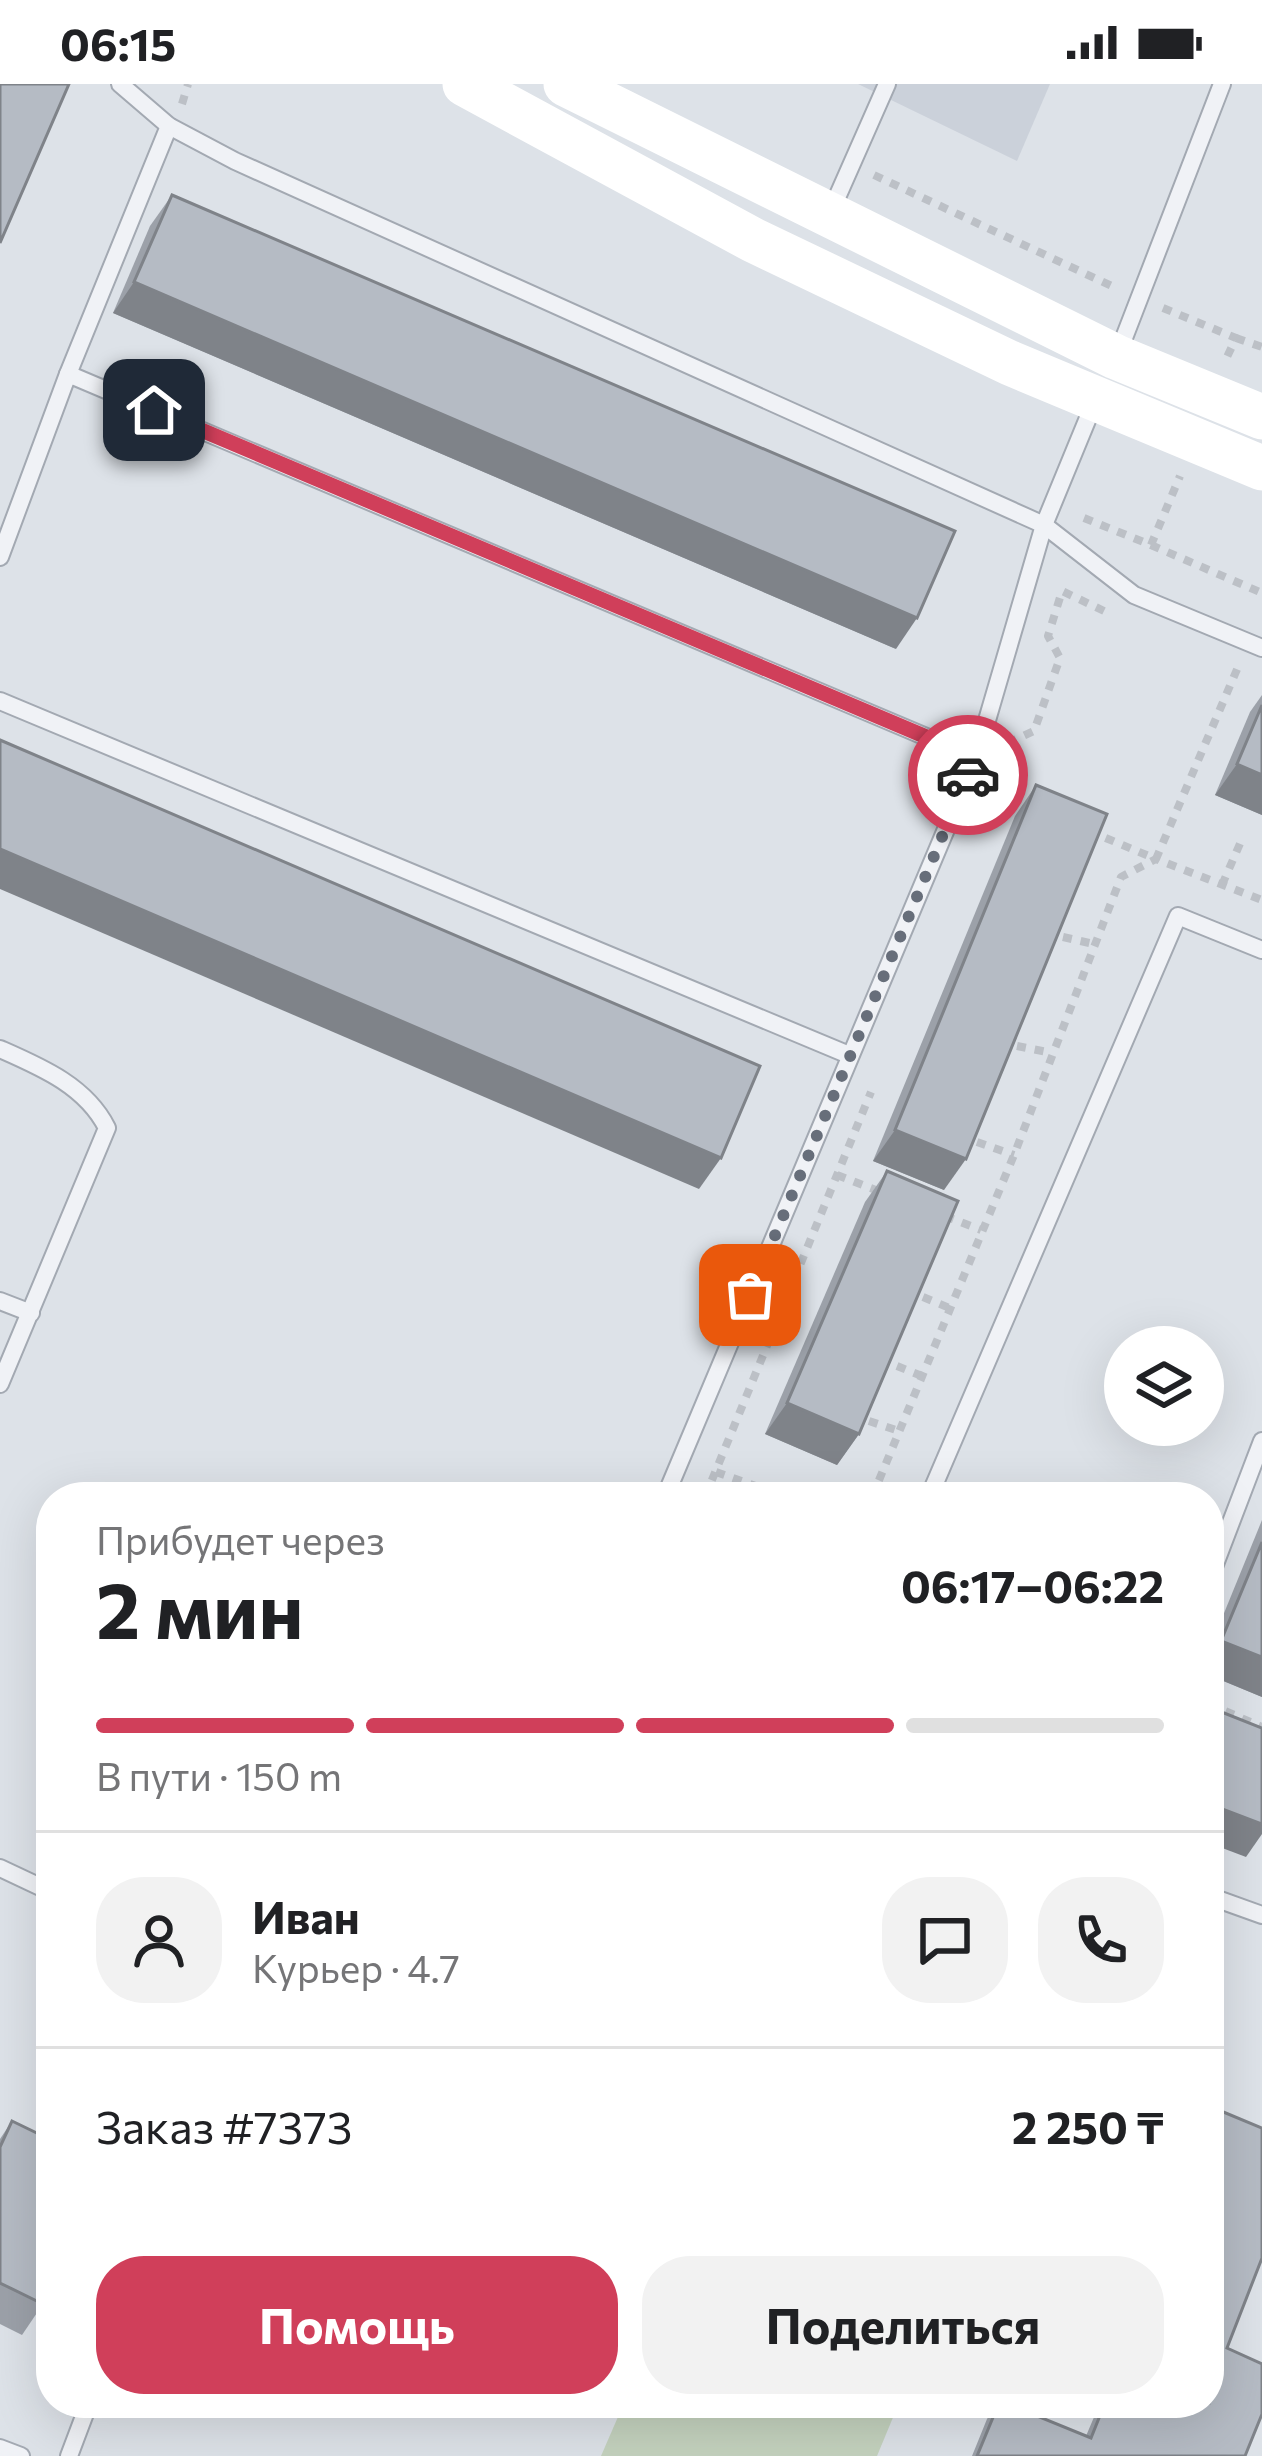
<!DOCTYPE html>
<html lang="ru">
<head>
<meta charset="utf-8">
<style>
  :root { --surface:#fff; --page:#f2f2f2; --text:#202124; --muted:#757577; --line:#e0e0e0; --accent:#d03f5a }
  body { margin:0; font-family:Commissioner,sans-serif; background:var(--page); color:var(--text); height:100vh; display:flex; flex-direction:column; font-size:45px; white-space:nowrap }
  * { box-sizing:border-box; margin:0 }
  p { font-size:39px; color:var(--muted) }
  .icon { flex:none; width:66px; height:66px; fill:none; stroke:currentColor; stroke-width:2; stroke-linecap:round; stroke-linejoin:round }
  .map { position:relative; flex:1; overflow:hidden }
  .drawer { position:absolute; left:36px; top:1398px; width:1188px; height:936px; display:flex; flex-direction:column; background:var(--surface); border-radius:48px; box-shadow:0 12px 48px #0002 }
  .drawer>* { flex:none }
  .buttons { position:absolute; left:1104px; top:1242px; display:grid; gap:24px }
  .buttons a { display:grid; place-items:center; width:120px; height:120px; border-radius:50%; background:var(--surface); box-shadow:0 12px 48px #0002; font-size:60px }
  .pin { position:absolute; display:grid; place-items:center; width:102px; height:102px; color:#fff; margin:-51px; border-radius:24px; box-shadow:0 6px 18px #0006 }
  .courier { position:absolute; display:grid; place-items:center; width:120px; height:120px; margin:-60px; border:9px solid #d03f5a; border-radius:50%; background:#fff; color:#222; box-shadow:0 3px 15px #0007 }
  .summary em { font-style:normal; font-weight:700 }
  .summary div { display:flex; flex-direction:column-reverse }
  .summary { display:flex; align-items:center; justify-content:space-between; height:204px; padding:0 60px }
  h1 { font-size:78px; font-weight:700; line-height:90px }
  .bar { display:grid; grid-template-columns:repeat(4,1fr); gap:18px 12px; align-content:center; height:144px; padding:0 60px }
  .bar i { height:15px; border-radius:9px; background:var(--line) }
  .bar .current { background:var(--accent) }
  .bar p { grid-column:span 4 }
  .line { display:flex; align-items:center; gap:30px; padding:0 60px; border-top:3px solid var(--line) }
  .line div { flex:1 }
  .round { display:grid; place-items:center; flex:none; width:126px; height:126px; border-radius:48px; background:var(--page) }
  .primary-button { display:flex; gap:24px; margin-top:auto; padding:24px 60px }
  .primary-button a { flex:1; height:138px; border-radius:48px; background:var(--accent); color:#fff; font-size:48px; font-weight:700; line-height:138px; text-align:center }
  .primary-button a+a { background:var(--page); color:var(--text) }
  .status { display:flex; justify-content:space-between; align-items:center; height:84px; padding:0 60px; background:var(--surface); direction:ltr }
  .status svg { height:33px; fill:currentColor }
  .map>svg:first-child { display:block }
</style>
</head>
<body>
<div class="status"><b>06:15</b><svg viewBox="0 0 49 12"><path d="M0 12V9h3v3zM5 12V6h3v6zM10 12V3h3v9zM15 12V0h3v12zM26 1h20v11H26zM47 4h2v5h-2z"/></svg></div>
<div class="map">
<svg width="1262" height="2372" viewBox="0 0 1262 2372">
  <rect width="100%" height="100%" fill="#dde2e8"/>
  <polygon fill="#cbd1da" points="858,0 1050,0 1017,77"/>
  <polygon fill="#c4d2be" points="624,2319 899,2319 877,2372 601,2372"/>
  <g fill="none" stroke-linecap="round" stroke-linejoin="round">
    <g stroke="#a3a9b2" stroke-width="20">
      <g id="service">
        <polyline points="120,0 169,42 235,77 1044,441 1134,511 1262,564"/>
        <polyline points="831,127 887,0"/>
        <polyline points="1117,272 1222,0"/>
        <polyline points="68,290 169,42"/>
        <polyline points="0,473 68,290 976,674"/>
        <polyline points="0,617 849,971"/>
        <path d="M 0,965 C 41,983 86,1002 107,1044 L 0,1300"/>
        <polyline points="0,1217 31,1229"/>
        <polyline points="665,1413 976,674 1044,441 1095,317"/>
        <polyline points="929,1413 1178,832 1262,866"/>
        <polyline points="1209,1496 1262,1357"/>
        <polyline points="0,1784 51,1808"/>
        <polyline points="1209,1812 1262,1831"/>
        <polyline points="0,2364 21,2372"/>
        <polyline points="69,2372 89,2319"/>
      </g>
    </g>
    <g stroke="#bcc0c6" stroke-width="8" stroke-dasharray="9 9" stroke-linecap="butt">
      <polyline points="182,20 188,0"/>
      <polyline points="874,91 1116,204"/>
      <polyline points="1163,224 1236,254 1227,273"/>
      <polyline points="1236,254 1262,263"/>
      <polyline points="1084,434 1151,461 1180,392"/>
      <polyline points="1151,461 1262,509"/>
      <polyline points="1008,659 1034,647 1060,574 1048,552 1062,507 1104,527"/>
      <polyline points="993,708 1031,723"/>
      <polyline points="1089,747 1156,775 1238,583 1234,581"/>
      <polyline points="1222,801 1242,755"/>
      <polyline points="1063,853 1098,861"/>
      <polyline points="1017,962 1052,969"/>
      <polyline points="977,1058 1014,1071"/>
      <polyline points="837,1091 881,1108"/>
      <polyline points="945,1132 981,1146"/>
      <polyline points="923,1213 952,1225"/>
      <polyline points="897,1282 922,1292"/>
      <polyline points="869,1337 899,1347"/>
      <polyline points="716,1388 787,1413"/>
      <polyline points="705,1413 871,1008"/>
      <polyline points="872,1413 1014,1071 1121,793 1156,775 1262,816"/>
      <polyline points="1209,1538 1216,1519"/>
      <polyline points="1209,1620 1262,1643"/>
    </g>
    <use href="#service" stroke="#f0f2f6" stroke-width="16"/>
    <g stroke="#fff" stroke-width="45">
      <polyline points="465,0 753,156 1010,279 1262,384"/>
      <polyline points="566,0 1116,273 1262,333"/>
    </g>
  </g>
  <g fill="#9ca1a9">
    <polygon points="172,111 896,565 113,229 150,142"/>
    <polygon points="1262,611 1262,731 1215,711 1250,628"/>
    <polygon points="1036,701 944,1106 873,1077 1015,732"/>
    <polygon points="887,1087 859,1350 837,1381 765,1350 865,1118"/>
    <polygon points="1262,1436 1262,1613 1209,1591 1209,1566"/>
    <polygon points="12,2037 43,2220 22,2251 0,2240 0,2055"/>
    <polygon points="1227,2264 1245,2372 972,2372 987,2335 998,2319 1086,2352 1100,2319 1209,2319"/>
  </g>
  <g fill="#7f8389">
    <polygon points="134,198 917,534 896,565 113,229"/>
    <polygon points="1237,680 1262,691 1262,731 1215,711"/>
    <polygon points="0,765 721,1074 699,1105 0,805"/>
    <polygon points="895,1046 966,1075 944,1106 873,1077"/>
    <polygon points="787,1319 859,1350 837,1381 765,1350"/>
    <polygon points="1221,1557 1262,1573 1262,1613 1209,1591 1209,1575"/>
    <polygon points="1209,1720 1262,1740 1262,1750 1246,1773 1209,1759"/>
  </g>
  <g fill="#b5bbc4" stroke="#7f8389" stroke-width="3">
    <polygon points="0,0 69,0 0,159"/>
    <polygon points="172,111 955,447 917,534 134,198"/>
    <polygon points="1262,621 1262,691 1237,680"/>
    <polygon points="0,656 760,982 721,1074 0,765"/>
    <polygon points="1036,701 1107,730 966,1075 895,1046"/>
    <polygon points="887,1087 958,1117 859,1350 787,1319"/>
    <polygon points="1262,1458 1262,1573 1221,1557"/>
    <polygon points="1209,1623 1262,1644 1262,1740 1209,1720"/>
    <polygon points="1209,2022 1262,2044 1262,2174 1227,2264 1262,2280 1262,2330 1245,2372 977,2372 999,2319 1005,2319 1091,2354 1105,2319 1209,2319"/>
    <polygon points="12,2037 51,2056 51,2204 43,2220 0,2199 0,2063"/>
  </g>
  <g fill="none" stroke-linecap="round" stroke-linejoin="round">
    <polyline stroke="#676e7a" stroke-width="12" stroke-dasharray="0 21.6" points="750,1211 968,691"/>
    <polyline stroke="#d03f5a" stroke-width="15" points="154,326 976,674 968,691"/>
  </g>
</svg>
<div class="buttons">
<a><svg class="icon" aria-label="layers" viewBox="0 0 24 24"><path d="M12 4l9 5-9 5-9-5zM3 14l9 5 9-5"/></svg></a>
</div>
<div class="pin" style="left:750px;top:1211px;background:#ea580c"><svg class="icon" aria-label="bag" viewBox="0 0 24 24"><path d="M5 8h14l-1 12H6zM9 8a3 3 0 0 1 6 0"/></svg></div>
<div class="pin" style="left:154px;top:326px;background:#1f2937"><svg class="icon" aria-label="home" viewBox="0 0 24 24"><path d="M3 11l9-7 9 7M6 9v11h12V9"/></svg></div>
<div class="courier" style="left:968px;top:691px"><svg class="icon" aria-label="car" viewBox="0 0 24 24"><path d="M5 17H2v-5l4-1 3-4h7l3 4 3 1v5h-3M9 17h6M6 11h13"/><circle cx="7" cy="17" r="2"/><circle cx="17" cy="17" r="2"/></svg></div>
<section class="drawer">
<div class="summary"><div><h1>2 мин</h1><p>Прибудет через</p></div><em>06:17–06:22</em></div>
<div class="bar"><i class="current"></i><i class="current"></i><i class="current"></i><i></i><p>В пути · 150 m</p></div>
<div class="line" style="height:216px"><a class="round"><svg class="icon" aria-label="person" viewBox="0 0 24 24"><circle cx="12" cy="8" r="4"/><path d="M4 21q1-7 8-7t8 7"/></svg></a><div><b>Иван</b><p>Курьер · 4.7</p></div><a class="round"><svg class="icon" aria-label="chat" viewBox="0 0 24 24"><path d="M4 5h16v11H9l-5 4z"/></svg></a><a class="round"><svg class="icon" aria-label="phone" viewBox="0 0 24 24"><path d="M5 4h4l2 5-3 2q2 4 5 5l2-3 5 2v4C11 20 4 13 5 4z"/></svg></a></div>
<div class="line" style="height:156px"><div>Заказ #7373</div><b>2 250 ₸</b></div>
<div class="primary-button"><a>Помощь</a><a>Поделиться</a></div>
</section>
</div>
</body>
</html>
